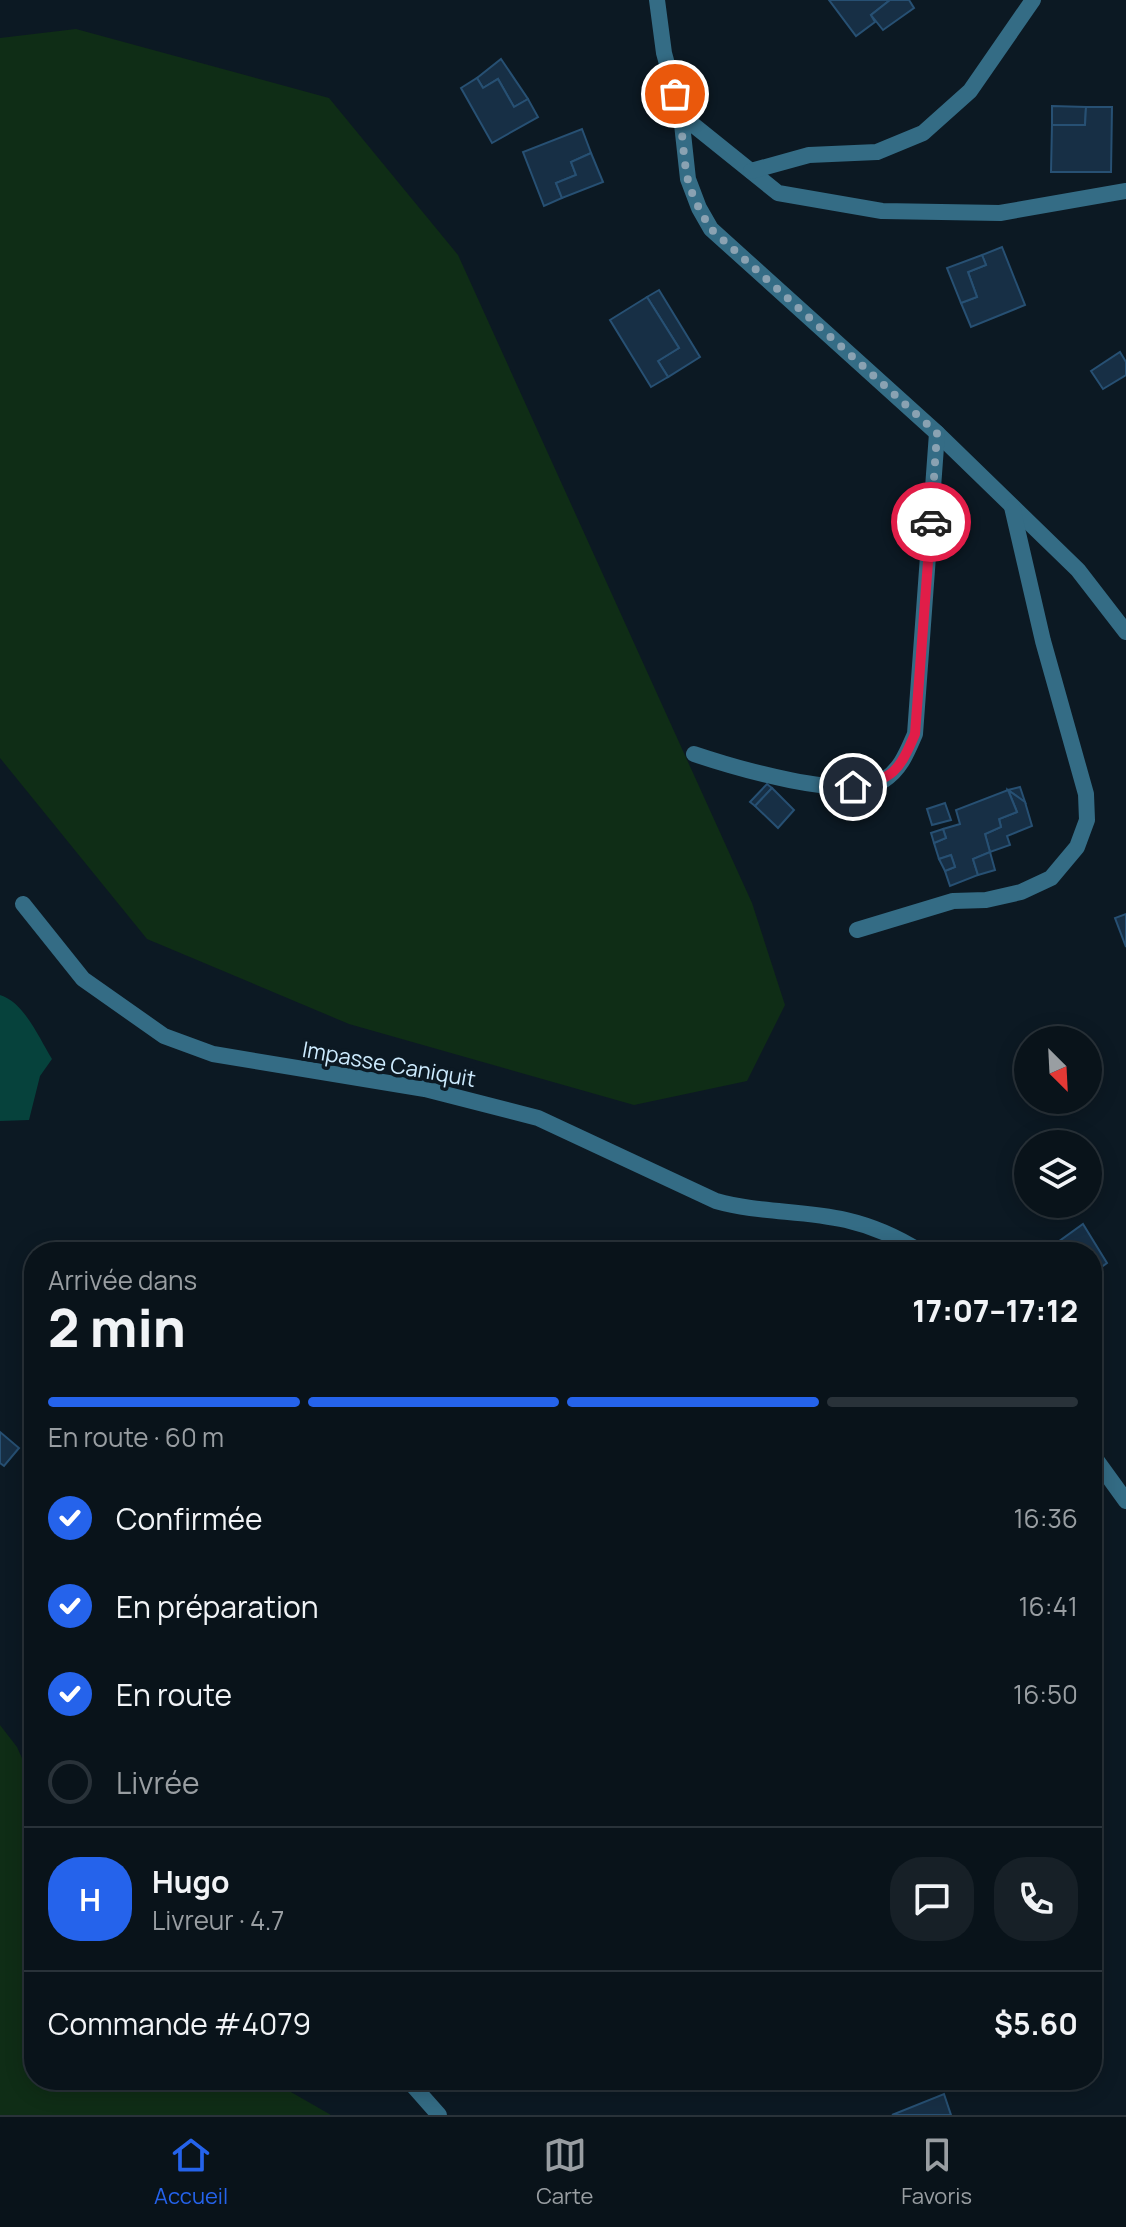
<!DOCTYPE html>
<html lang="fr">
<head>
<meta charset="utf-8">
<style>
  :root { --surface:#09131a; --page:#172027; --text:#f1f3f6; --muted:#999ea2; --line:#293239; --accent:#2563eb }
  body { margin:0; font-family:Manrope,sans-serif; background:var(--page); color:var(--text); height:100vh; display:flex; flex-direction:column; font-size:30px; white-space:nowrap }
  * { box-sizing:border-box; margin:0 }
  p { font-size:26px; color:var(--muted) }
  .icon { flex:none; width:44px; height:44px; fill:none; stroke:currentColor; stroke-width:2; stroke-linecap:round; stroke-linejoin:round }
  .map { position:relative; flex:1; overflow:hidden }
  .side { position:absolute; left:24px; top:1242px; width:1078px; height:848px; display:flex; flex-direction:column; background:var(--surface); border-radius:32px; box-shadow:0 4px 20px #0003,0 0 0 2px var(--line) }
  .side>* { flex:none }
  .needle { width:52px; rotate:156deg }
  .controls { position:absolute; left:1014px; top:1026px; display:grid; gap:16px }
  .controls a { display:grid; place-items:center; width:88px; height:88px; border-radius:50%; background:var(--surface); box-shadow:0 4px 20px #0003,0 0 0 2px var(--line); font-size:40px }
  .pin { position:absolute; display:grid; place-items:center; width:68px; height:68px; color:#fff; margin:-34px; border:4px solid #fff; border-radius:50%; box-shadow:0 2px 8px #0007 }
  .courier { position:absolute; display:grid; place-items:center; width:80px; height:80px; margin:-40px; border:6px solid #e11d48; border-radius:50%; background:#fff; color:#222; box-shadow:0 2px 10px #0007 }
  .headline em { font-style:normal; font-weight:800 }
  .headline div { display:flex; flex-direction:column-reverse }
  .headline { display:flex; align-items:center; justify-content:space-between; height:136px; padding:0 24px }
  h1 { font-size:52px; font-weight:800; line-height:60px }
  .bar { display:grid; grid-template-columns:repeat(4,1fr); gap:12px 8px; align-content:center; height:96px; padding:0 24px }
  .bar i { height:10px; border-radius:6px; background:var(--line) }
  .bar .on { background:var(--accent) }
  .bar p { grid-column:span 4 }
  .line { display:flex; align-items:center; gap:20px; padding:0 24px; border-top:2px solid var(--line) }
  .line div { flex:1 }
  .round { display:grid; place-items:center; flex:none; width:84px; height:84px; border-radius:32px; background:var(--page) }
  ol { padding:0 24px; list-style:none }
  li { display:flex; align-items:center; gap:24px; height:88px }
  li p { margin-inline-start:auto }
  li .icon { padding:8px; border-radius:50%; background:var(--accent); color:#fff; stroke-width:4 }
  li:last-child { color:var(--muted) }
  li i { width:44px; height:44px; border:4px solid var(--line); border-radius:50% }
  .tab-bar { display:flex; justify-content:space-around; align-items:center; height:112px; border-top:2px solid var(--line); background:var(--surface); font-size:22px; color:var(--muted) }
  .tab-bar a { display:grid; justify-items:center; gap:4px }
  .tab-bar .on { color:var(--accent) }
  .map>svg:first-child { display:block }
</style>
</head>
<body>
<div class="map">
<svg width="1126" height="2115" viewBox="0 0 1126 2115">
  <rect width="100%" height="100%" fill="#0c1923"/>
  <g fill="#0f2d16">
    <polygon points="76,29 329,98 458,255 752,903 785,1005 747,1081 634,1105 349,1024 147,939 0,758 0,38"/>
    <polygon points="0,1725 17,1747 34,1785 34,2080 270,2080 331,2115 0,2115"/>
  </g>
  <path fill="#06423c" d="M 0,995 C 24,1002 39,1038 52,1059 L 40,1076 L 29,1120 L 0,1121 Z"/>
  <g fill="#172f45" stroke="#275073" stroke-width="2">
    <polygon points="829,0 890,0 871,15 875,22 856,36"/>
    <polygon points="890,0 909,0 914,8 883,30 871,15"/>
    <polygon points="501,59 528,99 514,107 498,79 483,88 477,78"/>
    <polygon points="477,78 483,88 498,79 514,107 528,99 538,117 492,143 461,88"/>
    <polygon points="1052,106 1086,107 1085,125 1052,125"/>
    <polygon points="1086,107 1112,107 1111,172 1051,172 1052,125 1085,125"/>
    <polygon points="582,129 591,153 571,162 576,175 556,183 562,198 544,206 523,152"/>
    <polygon points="591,153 603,182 562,198 556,183 576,175 571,162"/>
    <polygon points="1002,247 1025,305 971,327 961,303 977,297 968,272 986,265 982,255"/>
    <polygon points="982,255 986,265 968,272 977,297 961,303 947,268"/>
    <polygon points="659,290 700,357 668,377 658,361 679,348 647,297"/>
    <polygon points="647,297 679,348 658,361 668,377 651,387 610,320"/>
    <polygon points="1120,352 1126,362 1126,375 1103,389 1091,371"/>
    <polygon points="767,784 772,788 755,806 750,802"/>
    <polygon points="1020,787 1025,802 1008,790"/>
    <polygon points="772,788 794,810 778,828 755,806"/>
    <polygon points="1008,790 1025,802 1032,826 1007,836 1010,845 990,852 985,834 1001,827 999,819 1017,812"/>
    <polygon points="1008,790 1017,812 999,819 1001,827 985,834 990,852 973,859 978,875 950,886 945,871 955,867 951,855 939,859 934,843 946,838 943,829 960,824 956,810"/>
    <polygon points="945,803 951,820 932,825 927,809"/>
    <polygon points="943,829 946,838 934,843 931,833"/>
    <polygon points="990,852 995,870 978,875 973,859"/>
    <polygon points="951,855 955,867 945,871 939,859"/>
    <polygon points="1126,914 1126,947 1115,918"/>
    <polygon points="1083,1224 1107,1263 1092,1274 1092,1252 1044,1252"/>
    <polygon points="0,1432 19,1448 4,1466 0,1463"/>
    <polygon points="944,2094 951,2115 892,2115"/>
  </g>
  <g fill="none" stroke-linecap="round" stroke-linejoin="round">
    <g stroke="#346c85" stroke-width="16">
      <polyline points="657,0 664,53 681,115 688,179 699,208 711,229 937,433 1078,570 1126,632"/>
      <polyline points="681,115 778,193 882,211 1000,213 1126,191"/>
      <polyline points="751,171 809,155 877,152 923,133 970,91 1033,0"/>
      <path d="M 694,754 C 733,767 848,802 884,780 C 901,769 907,752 915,734 L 937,433"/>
      <path d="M 23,904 L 83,979 L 164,1036 L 213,1054 L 425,1089 L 538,1118 L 716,1201 C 758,1213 803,1210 846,1220 C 872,1226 899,1238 921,1252"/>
      <polyline points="857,930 953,901 986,900 1021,892 1051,878 1077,847 1087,820 1086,794 1043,641 1012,507"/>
      <polyline points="1092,1454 1126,1501"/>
      <polyline points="408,2080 439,2115"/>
    </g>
  </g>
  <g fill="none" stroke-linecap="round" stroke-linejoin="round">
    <path stroke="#8aa2b2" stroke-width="8" stroke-dasharray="0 14.4" d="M 675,94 C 683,122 682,149 687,176 C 691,195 701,213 711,229 L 937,433 L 931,522"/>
    <path stroke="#e11d48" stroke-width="10" d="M 853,787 C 894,779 899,771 915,734 L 931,522"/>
  </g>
  <g text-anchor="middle" stroke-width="7" stroke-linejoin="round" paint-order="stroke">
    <g font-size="22" fill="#ceecff" stroke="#0c1923">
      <text transform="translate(389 1064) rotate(10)" y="8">Impasse Caniquit</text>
    </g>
  </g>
</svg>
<div class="controls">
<a><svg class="needle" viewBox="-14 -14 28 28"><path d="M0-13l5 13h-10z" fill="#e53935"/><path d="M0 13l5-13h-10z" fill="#999ea2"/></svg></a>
<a><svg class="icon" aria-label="layers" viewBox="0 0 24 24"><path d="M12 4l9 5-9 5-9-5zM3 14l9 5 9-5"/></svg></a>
</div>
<div class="pin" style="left:675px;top:94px;background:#ea580c"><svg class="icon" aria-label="bag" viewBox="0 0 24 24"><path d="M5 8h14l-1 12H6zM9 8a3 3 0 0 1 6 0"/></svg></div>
<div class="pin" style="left:853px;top:787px;background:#1f2937"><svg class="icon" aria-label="home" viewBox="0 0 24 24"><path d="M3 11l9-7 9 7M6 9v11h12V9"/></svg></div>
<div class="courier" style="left:931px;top:522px"><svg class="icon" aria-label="car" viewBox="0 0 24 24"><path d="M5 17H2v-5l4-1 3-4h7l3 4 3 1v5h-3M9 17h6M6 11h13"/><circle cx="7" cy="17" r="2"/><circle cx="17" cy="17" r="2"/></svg></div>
<section class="side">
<div class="headline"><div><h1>2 min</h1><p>Arrivée dans</p></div><em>17:07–17:12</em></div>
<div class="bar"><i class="on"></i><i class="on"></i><i class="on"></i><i></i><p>En route · 60 m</p></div>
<ol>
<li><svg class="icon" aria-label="check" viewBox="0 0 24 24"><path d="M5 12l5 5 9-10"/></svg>Confirmée<p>16:36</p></li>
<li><svg class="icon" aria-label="check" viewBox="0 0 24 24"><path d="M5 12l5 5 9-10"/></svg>En préparation<p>16:41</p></li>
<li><svg class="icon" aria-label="check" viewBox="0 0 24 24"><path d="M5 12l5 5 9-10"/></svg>En route<p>16:50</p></li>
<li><i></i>Livrée</li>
</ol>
<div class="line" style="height:144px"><b class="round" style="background:var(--accent);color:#fff">H</b><div><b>Hugo</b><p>Livreur · 4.7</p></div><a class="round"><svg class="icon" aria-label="chat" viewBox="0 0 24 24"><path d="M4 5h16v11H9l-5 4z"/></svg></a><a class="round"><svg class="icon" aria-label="phone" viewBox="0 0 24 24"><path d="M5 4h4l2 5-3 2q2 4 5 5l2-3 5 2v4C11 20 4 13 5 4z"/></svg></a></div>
<div class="line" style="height:104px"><div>Commande #4079</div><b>$5.60</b></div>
</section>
</div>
<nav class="tab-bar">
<a class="on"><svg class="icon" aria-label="home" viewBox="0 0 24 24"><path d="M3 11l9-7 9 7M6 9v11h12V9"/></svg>Accueil</a>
<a><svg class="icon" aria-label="map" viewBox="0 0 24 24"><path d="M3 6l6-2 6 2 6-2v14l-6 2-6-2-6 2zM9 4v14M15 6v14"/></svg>Carte</a>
<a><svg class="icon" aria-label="saved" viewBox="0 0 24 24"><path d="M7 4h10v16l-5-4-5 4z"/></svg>Favoris</a>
</nav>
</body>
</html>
